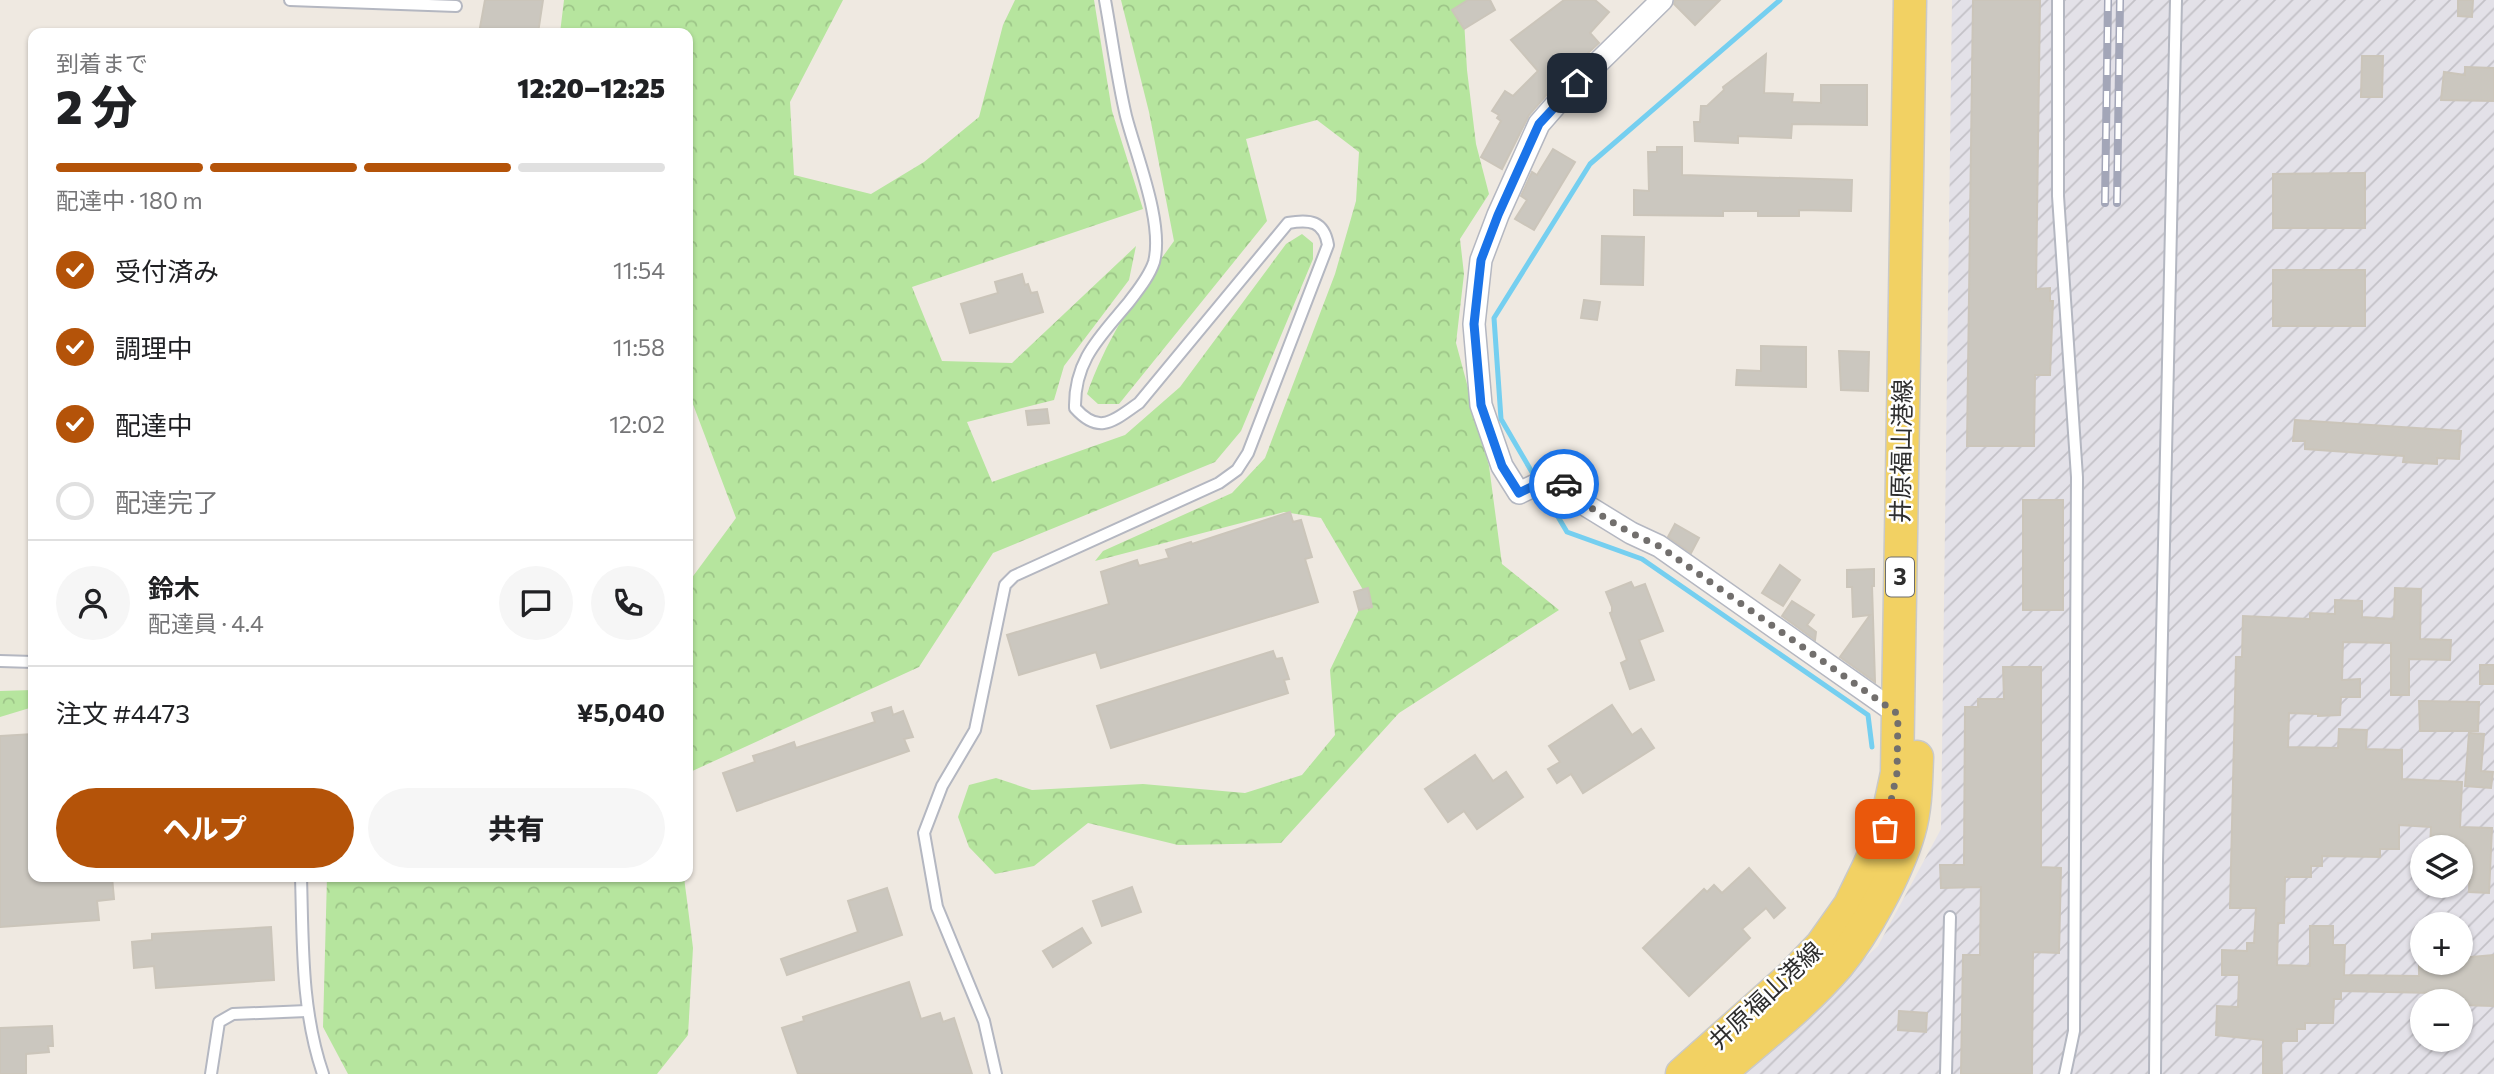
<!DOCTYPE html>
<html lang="ja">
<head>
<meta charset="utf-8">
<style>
  :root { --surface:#fff; --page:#f6f6f6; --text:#202124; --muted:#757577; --line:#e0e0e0; --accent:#b45309 }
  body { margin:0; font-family:Commissioner,"Noto Sans JP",sans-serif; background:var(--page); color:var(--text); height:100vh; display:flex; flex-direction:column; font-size:26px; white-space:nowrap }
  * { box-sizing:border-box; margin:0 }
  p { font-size:23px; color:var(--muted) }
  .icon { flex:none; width:38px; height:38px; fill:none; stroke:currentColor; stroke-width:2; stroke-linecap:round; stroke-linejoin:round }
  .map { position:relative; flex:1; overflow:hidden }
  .sheet { position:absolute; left:28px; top:28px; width:665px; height:854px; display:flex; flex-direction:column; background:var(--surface); border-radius:14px; box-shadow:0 2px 5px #0004 }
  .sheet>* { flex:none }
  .tools { position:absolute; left:2410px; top:835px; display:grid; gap:14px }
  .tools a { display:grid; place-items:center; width:63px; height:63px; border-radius:50%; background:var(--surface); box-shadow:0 2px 5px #0004; font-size:35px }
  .pin { position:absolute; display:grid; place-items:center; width:60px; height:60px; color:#fff; margin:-30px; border-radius:14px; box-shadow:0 4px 10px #0006 }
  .courier { position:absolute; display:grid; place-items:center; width:70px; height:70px; margin:-35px; border:5px solid #1a73e8; border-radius:50%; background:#fff; color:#222; box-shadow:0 2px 9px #0007 }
  .headline em { font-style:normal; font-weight:800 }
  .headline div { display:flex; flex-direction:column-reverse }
  .headline { display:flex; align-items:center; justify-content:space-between; height:119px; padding:0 28px }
  h1 { font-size:46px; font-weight:800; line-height:52px }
  .bar { display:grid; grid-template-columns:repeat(4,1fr); gap:10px 7px; align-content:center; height:84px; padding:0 28px }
  .bar i { height:9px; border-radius:5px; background:var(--line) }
  .bar .on { background:var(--accent) }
  .bar p { grid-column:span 4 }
  .line { display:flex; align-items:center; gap:18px; padding:0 28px; border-top:2px solid var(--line) }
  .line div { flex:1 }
  .round { display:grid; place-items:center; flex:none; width:74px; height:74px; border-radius:37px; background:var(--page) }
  ol { padding:0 28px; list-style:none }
  li { display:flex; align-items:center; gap:21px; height:77px }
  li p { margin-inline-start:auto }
  li .icon { padding:7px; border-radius:50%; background:var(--accent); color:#fff; stroke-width:4 }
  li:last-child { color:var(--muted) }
  li i { width:38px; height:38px; border:4px solid var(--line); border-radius:50% }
  .cta { display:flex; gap:14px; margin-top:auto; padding:14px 28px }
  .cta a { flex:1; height:80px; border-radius:42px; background:var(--accent); color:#fff; font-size:28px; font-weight:800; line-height:80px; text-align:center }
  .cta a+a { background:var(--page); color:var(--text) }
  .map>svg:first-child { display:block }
</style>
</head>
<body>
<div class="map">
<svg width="2494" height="1074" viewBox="0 0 2494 1074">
  <defs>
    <pattern id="industrial-furrows" width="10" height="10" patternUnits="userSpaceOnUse" patternTransform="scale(1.75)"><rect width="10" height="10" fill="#e3e1e8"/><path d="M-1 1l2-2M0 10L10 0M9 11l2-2" fill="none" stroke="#c3c1c7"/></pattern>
    <pattern id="forest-crowns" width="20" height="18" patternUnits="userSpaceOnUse" patternTransform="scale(1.75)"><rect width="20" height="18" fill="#b6e59e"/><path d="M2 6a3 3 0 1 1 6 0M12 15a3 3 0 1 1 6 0" fill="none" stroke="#9dc588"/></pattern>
  </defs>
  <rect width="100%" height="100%" fill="#efe9e1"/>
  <path fill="url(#industrial-furrows)" fill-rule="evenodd" d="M 1952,0 L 2494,0 L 2494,1074 L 1740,1074 L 1878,946 L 1941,829 ZM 2422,847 L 2460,847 L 2460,886 L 2422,886 ZM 2422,924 L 2460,924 L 2460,962 L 2422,962 ZM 2422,1001 L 2460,1001 L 2460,1040 L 2422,1040 Z"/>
  <g fill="url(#forest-crowns)">
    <polygon points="564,0 843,0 790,102 794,175 871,194 924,162 979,117 1003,25 1015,0 1094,0 1112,111 1143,209 912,287 942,361 1012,363 1136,246 1129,280 1064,366 1054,400 967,422 992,482 1125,435 1180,387 1286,244 1302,234 1313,243 1313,259 1241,431 1215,462 993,553 919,667 688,773 688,583 736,518 688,391 688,33 560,33"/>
    <path d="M 1121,0 L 1491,0 L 1464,20 L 1467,70 L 1476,144 L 1489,194 L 1460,239 L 1464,274 L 1456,343 L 1489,466 L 1502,564 L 1559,610 L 1399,713 L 1281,843 L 1178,845 L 1088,823 L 1034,866 L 995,874 L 969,847 L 958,817 L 969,785 L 996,778 L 1032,790 L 1143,784 L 1245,793 L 1302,775 L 1335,735 L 1330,670 L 1366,595 L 1321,518 L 1284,512 L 1095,561 L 1103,551 L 1232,493 L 1265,458 L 1335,274 L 1356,201 L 1359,152 L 1317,120 L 1246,139 L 1267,221 L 1119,404 L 1098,404 L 1087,394 C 1106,339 1140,288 1174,241 L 1149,112 Z"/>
    <polygon points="33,690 33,707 0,717 0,691"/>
    <polygon points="327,877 684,877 693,948 688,1035 657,1074 348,1074 323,1027"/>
  </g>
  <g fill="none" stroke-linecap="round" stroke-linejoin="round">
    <g stroke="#75cff0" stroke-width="5">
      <polyline points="1536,479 1501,419 1494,318 1590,164 1780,0"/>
      <polyline points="1541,488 1567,532 1642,559 1868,715 1872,747"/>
    </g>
  </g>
  <g fill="#cbc7bf" stroke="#cbc5ba" stroke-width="2">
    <polygon points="485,0 543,0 538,33 479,33"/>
    <polygon points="1468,0 1490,0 1495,10 1464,29 1452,10"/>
    <polygon points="1564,0 1595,0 1609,12 1590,33 1599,43 1562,77 1529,115 1502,169 1481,157 1501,121 1497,118 1499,115 1492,111 1505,91 1513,96 1538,71 1511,40"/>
    <polygon points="1675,0 1720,0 1695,25 1674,4"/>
    <polygon points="1973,0 2040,0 2036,289 2050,288 2050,301 2053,301 2050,375 2035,375 2034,446 1967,446"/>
    <polygon points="2458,0 2473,0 2472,17 2458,16"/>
    <polygon points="1766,54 1764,93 1793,94 1792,102 1821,103 1821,85 1867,85 1867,125 1792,124 1791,138 1738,136 1738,143 1695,141 1694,122 1700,122 1701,106 1707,106 1724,90 1723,87"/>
    <polygon points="2362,56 2383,56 2382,97 2361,97"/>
    <polygon points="2465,67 2494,68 2494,101 2441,100 2444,72 2465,75"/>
    <polygon points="1657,147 1682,147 1682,175 1852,180 1851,211 1799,210 1799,216 1758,216 1758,211 1723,211 1723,216 1634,215 1634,190 1649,191 1648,152 1657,152"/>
    <polygon points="1553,149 1575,162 1534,230 1515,219 1527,200 1521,196 1532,172 1537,175"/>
    <polygon points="2365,173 2365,228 2273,228 2273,174"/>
    <polygon points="1602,236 1644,237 1643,285 1601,284"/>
    <rect x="2273" y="270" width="92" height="56"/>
    <polygon points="1022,274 1025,285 1028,284 1031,293 1037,292 1043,312 970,333 961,304 998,293 995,282"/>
    <polygon points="1584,300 1600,302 1597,320 1581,318"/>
    <polygon points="1761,346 1806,347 1806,387 1736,385 1737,370 1761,371"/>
    <polygon points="1839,351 1869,352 1868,391 1841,390"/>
    <polygon points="1047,409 1049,423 1028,425 1026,411"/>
    <polygon points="2295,420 2461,431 2459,459 2437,458 2437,464 2403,462 2404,456 2305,449 2305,441 2293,441"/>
    <rect x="2023" y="500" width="40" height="110"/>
    <polygon points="1290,512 1293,522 1301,520 1312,557 1305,559 1318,602 1101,668 1096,652 1019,675 1007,635 1109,604 1101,572 1137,560 1139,566 1169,558 1166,550 1191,542 1192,544"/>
    <polygon points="1675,524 1699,538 1691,553 1668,537"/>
    <polygon points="1780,565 1800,580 1783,606 1762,593"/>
    <polygon points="1874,569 1874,586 1872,586 1875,682 1840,657 1870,615 1853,617 1852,587 1847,587 1847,570"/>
    <polygon points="1631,582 1634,588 1645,584 1663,631 1639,640 1654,680 1630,689 1621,663 1627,660 1610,613 1612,612 1612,607 1606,592"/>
    <polygon points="1368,588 1372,607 1359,610 1354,592"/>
    <polygon points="2395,588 2421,589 2420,639 2451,640 2450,660 2409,659 2409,695 2391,695 2391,643 2343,642 2342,680 2360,679 2360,697 2341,697 2340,715 2318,716 2318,714 2289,713 2288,747 2338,748 2339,729 2367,730 2366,749 2402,750 2402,779 2462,782 2460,827 2492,828 2489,893 2469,892 2470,857 2460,857 2460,847 2430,847 2431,827 2399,825 2399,849 2380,849 2380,857 2322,856 2322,866 2311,866 2311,877 2285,877 2284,923 2278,923 2277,965 2310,966 2310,926 2333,926 2333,945 2345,945 2344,975 2419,976 2419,962 2460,962 2460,958 2494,955 2494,1006 2460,1005 2460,1001 2434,1001 2435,993 2341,991 2341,999 2334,999 2333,1023 2305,1023 2305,1029 2297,1029 2297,1041 2281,1041 2282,1074 2263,1074 2263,1040 2216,1035 2217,1006 2238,1007 2239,975 2222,975 2222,950 2247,951 2247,943 2254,943 2256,908 2230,908 2236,657 2242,657 2243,616 2310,619 2310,613 2335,614 2335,600 2362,601 2362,617 2394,619"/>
    <polygon points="1792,601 1814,615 1807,625 1816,632 1815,640 1782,616"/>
    <polygon points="1273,651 1276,659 1282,658 1289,679 1284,680 1288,693 1111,748 1097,706"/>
    <rect x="2480" y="665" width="14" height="19"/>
    <polygon points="2003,667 2041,667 2041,867 2061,868 2059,953 2033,952 2032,1074 1961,1074 1963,955 1980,955 1981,887 1941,888 1940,865 1964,865 1965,707 1978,707 1978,699 2004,699"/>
    <polygon points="2419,701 2479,702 2478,731 2420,731"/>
    <polygon points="1612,705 1632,735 1641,729 1654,748 1583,793 1571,774 1557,783 1548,769 1560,762 1549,746"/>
    <polygon points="891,707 893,715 903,711 913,737 904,739 909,751 737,811 723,773 755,762 753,756 772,750 794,742 796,748 875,722 872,713"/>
    <polygon points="2469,733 2484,734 2481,771 2493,772 2491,788 2465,786"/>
    <polygon points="33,734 33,877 112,877 114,899 97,901 99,920 0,927 0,736"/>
    <polygon points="1475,755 1493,781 1506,772 1523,797 1477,829 1464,811 1448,822 1425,789"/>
    <polygon points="1749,868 1785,908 1774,918 1766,908 1742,929 1750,938 1689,996 1643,948 1704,889 1707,892 1714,885 1722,893"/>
    <polygon points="1132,887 1141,912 1102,926 1093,901"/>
    <polygon points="887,888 902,935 787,975 781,959 858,932 848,901"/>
    <polygon points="271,927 274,980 156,988 154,966 134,968 132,942 152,940 152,934"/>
    <polygon points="1082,928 1091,943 1053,967 1043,951"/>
    <polygon points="909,982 921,1019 940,1013 943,1022 954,1018 972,1074 798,1074 782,1028 804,1021 803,1017"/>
    <polygon points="1899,1011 1927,1013 1926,1032 1898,1030"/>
    <polygon points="52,1026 53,1046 48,1046 49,1052 26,1054 26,1074 0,1074 0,1028"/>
  </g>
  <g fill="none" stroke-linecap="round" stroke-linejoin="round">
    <g stroke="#b4b7c1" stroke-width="14">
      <g id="service">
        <polyline points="290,0 456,6"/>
        <polyline points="2058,0 2058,196 2077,477 2074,1031 2065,1074"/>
        <polyline points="0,661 33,662"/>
        <path d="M 301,877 C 303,943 301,1010 323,1074"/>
        <polyline points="211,1074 219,1022 233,1014 307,1011"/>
        <path d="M 996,1074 L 984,1021 L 937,907 L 924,833 L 942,786 L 975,730 L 1005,585 L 1014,576 L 1219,483 L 1237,470 L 1248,453 L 1328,245 C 1324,221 1310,219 1288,223 L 1139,403 C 1114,420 1100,436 1075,408 C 1074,360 1100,337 1129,302 C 1138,290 1149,277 1154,262 C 1164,223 1136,155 1126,116 C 1117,78 1112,38 1105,0"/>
        <polyline points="1946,1074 1950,917"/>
        <polyline points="2155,1074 2157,862 2176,0"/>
      </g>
    </g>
    <g stroke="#b4b7c1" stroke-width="24">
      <polyline id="minor" points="1662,0 1560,100 1539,124 1498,215 1481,260 1474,324 1481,405 1502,466 1519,493 1556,475 1587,506 1631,533 1659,546 1898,714"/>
    </g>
    <g stroke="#c9c9c9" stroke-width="35">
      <g id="primary">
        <polyline points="1682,1074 1791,977 1821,946 1850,905 1868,868 1885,829 1897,773 1910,0"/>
        <path d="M 1719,1074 C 1759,1039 1804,1005 1838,965 C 1865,932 1897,873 1909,832 C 1916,808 1916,782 1917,757"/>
      </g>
    </g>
    <use href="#service" stroke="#fff" stroke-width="10"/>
    <use href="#minor" stroke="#fff" stroke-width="21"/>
    <use href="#primary" stroke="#f2d163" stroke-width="32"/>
    <g stroke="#a3a6b8" stroke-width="8">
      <g id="rail">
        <polyline points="2105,203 2108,0"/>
        <polyline points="2117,203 2120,0"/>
      </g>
    </g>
    <use href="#rail" stroke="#fff" stroke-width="5" stroke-dasharray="16" stroke-linecap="butt"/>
  </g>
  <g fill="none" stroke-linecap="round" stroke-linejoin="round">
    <path stroke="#726f6d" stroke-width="7" stroke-dasharray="0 12.6" d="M 1564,484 C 1594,514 1621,529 1659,546 L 1898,714 L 1897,773 L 1885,829"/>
    <polyline stroke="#1a73e8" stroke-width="9" points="1564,484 1556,475 1519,493 1502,466 1481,405 1474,324 1481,260 1498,215 1539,124 1577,83"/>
  </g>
  <g text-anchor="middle" stroke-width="5" stroke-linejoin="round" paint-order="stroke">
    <rect fill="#fff" stroke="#6d6d6d" stroke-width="2" x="1886" y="557.5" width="28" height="39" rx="5"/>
    <g font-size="23" font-weight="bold" fill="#2e2e2e">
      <text x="1900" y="585">3</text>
    </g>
    <g font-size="24" fill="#2e2e2e" stroke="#fff">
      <text transform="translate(1902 451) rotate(-89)" y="8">井原福山港線</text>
      <text transform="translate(1766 996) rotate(-43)" y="8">井原福山港線</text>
    </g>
  </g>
</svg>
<div class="tools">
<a><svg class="icon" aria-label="layers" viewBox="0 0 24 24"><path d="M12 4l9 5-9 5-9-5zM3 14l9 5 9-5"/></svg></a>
<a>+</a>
<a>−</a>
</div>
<div class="pin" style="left:1885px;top:829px;background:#ea580c"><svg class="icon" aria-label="bag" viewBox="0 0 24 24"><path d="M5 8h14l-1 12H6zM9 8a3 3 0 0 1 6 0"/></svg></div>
<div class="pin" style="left:1577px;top:83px;background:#1f2937"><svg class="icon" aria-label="home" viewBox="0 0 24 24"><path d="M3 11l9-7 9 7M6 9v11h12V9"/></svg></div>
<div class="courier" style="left:1564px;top:484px"><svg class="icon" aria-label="car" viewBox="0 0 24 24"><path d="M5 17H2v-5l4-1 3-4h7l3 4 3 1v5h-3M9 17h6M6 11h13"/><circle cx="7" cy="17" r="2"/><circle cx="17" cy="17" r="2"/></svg></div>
<section class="sheet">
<div class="headline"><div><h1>2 分</h1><p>到着まで</p></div><em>12:20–12:25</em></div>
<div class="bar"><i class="on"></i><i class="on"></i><i class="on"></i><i></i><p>配達中 · 180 m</p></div>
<ol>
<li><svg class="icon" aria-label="check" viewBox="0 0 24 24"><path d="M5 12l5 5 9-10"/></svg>受付済み<p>11:54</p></li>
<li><svg class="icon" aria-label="check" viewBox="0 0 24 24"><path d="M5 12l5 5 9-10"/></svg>調理中<p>11:58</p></li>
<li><svg class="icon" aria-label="check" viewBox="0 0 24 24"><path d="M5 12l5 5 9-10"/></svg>配達中<p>12:02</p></li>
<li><i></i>配達完了</li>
</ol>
<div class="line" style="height:126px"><a class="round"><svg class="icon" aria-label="person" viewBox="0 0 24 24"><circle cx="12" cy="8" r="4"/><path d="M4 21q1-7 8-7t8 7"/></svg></a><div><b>鈴木</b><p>配達員 · 4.4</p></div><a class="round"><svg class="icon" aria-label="chat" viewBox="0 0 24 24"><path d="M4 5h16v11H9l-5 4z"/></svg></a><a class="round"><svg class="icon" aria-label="phone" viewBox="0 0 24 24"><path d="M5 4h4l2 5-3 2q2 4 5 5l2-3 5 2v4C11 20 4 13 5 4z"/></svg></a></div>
<div class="line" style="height:91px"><div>注文 #4473</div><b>¥5,040</b></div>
<div class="cta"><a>ヘルプ</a><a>共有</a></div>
</section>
</div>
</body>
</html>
